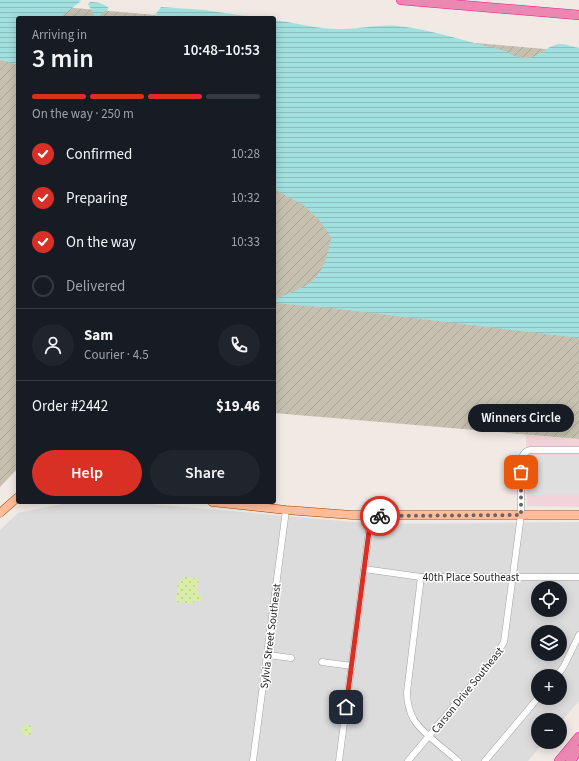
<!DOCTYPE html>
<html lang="en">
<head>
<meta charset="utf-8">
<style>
  :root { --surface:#171b24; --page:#20242c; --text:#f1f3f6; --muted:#9ea1a6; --line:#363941; --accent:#d93025 }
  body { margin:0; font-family:"Source Sans 3",sans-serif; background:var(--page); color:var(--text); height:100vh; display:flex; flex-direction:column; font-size:15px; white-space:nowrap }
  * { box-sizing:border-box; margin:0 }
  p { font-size:13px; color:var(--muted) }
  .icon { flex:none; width:22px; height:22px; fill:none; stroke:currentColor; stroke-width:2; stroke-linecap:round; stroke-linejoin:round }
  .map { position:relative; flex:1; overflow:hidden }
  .details { position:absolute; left:16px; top:16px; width:260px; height:488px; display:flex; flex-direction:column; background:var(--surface); border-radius:4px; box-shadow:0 2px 10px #0003 }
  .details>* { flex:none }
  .tools { position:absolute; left:531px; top:581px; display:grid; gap:8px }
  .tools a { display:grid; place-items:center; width:36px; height:36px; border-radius:50%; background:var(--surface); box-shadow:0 2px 10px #0003; font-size:20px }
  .pin { position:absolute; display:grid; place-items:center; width:34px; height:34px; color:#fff; margin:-17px; border-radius:8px; box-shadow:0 2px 6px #0006 }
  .courier { position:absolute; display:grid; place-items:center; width:40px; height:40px; margin:-20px; border:3px solid #d93025; border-radius:50%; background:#fff; color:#222; box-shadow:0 1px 5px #0007 }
  .bubble { position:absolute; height:28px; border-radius:14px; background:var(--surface); box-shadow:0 2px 10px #0003; font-size:13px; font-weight:600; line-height:28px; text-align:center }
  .head em { font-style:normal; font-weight:600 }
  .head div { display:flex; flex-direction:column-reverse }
  .head { display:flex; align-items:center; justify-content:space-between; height:68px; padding:0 16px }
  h1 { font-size:26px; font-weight:600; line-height:30px }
  .bar { display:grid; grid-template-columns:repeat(4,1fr); gap:6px 4px; align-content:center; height:48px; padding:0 16px }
  .bar i { height:5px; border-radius:3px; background:var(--line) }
  .bar .on { background:var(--accent) }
  .bar p { grid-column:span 4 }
  .line { display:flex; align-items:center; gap:10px; padding:0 16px; border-top:1px solid var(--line) }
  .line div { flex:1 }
  .round { display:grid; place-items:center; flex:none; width:42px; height:42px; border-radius:21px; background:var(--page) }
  ol { padding:0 16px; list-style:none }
  li { display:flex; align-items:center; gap:12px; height:44px }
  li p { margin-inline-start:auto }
  li .icon { padding:4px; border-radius:50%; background:var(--accent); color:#fff; stroke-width:4 }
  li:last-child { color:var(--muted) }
  li i { width:22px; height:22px; border:2px solid var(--line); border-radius:50% }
  .cta { display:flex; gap:8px; margin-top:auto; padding:8px 16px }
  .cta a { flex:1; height:46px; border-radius:24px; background:var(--accent); color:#fff; font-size:16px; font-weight:600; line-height:46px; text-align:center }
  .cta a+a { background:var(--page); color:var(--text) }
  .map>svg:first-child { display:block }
</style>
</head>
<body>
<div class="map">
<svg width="579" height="761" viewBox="0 0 579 761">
  <defs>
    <pattern id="construction-furrows" width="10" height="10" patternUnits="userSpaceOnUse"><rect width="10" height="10" fill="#c5c0af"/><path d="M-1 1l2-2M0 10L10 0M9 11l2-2" fill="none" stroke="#a9a596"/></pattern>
    <pattern id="grass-dots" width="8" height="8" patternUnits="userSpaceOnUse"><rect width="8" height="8" fill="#daeda8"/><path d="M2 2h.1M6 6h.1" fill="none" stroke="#bbcb90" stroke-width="1.8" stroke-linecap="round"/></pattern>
    <pattern id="water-rules" width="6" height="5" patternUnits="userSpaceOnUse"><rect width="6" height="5" fill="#a2e0df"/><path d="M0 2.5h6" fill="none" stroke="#8bc0bf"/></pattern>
  </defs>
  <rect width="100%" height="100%" fill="#f0e9e4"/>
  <path fill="#dddcdc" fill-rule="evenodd" d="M 66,503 L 150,504 L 377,524 L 579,522 L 579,701 L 560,723 L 560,720 L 538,720 L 538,742 L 544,742 L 528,761 L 0,761 L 0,530 L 18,513 ZM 538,588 L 560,588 L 560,610 L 538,610 ZM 538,632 L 560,632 L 560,654 L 538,654 ZM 538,676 L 560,676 L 560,698 L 538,698 Z"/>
  <polygon fill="#f2d3d9" points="526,435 579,439 579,507 527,506"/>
  <g fill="url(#construction-furrows)">
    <polygon points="0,0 40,5 190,18 18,18 18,468 0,487"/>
    <polygon points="274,25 579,52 579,439 274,413"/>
  </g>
  <g fill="url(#grass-dots)">
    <polygon points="183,576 199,579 197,591 201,597 201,601 194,601 193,604 176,602 178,582 183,579"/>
    <circle cx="27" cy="730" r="5.5"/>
  </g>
  <polygon fill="#dfdfdf" points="534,455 579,455 579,495 529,495 529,461"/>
  <g fill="url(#water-rules)">
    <polygon points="0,0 79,0 81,1 59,18 18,18 18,65 0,60"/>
    <path d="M 90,2 C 97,2 102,3 108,7 L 108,10 L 102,13 L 98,18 L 94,18 L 94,15 L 88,4 Z"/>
    <polygon points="161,7 204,10 259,18 153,18"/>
    <path d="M 274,20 C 297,23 320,30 343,29 C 361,29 380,24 398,26 C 434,30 467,42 502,50 C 509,52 515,57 522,58 C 536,60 543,49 555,45 C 562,42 572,47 579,48 L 579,338 L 330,308 L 274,303 L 274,301 C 284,294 295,292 305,286 C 323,276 328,255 331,237 L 319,220 L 305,206 L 274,189 Z"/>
  </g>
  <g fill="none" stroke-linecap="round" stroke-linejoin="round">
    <g stroke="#a3a3a3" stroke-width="7">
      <g id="minor">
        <polyline points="364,569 421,577 579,577"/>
        <path d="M 421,577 L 407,692 C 407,701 409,711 414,720 C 423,734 445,749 458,761"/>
        <polyline points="268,655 291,658"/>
        <polyline points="322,662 352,666"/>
        <polyline points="557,676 564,666 579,635"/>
        <polyline points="253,761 286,510"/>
        <polyline points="339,761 371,516"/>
        <path d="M 408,761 L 495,657 L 504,642 L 521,515 L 521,461 C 522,455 525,451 530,450 L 579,450"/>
        <polyline points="485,761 538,698"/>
      </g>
    </g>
    <g stroke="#994200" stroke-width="9">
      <g id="major">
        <polyline points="212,502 286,510 352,515 579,515"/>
        <polyline points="0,513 18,497"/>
      </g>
    </g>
    <g stroke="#e41b90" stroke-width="10">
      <g id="highway">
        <polyline points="401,0 579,15"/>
        <polyline points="559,761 579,737"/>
        <polyline points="570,761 579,750"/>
      </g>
    </g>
    <use href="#minor" stroke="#fff" stroke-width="6"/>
    <use href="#major" stroke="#ffbc9a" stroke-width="8"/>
    <use href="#highway" stroke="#eb88b2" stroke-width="9"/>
  </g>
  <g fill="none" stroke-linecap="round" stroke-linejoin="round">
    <polyline stroke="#686664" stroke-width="4" stroke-dasharray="0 7.2" points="380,516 521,515 521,472"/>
    <polyline stroke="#d93025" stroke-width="5" points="346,707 371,516 380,516"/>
  </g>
  <g text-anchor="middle" stroke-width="3" stroke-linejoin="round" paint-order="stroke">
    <g font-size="11" fill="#1f1f1f" stroke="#fff">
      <text x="471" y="581">40th Place Southeast</text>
      <text transform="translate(270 636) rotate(-83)" y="4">Sylvia Street Southeast</text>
      <text transform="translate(467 690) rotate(-51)" y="4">Carson Drive Southeast</text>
    </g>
  </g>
</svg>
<div class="tools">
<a><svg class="icon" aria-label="locate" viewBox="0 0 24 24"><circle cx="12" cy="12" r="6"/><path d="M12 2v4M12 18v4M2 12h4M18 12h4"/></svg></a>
<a><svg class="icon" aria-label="layers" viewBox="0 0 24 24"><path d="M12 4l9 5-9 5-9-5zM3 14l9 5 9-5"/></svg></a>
<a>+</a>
<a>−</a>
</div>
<div class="pin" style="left:521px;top:472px;background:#ea580c"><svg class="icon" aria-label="bag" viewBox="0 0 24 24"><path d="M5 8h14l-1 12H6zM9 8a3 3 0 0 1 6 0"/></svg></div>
<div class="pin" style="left:346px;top:707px;background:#1f2937"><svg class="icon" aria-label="home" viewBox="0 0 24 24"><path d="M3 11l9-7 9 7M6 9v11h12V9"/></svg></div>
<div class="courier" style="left:380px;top:516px"><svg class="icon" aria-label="bike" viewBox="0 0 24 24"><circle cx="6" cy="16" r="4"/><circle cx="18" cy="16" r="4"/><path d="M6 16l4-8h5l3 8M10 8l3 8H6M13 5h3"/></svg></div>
<div class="bubble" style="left:468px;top:404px;width:106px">Winners Circle</div>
<section class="details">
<div class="head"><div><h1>3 min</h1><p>Arriving in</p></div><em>10:48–10:53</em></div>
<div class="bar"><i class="on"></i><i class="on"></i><i class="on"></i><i></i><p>On the way · 250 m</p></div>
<ol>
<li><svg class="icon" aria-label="check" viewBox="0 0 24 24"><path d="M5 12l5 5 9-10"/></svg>Confirmed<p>10:28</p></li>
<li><svg class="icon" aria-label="check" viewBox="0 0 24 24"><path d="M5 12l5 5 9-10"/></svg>Preparing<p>10:32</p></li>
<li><svg class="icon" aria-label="check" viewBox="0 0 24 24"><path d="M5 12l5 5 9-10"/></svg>On the way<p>10:33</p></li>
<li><i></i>Delivered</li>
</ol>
<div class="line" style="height:72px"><a class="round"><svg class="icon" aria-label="person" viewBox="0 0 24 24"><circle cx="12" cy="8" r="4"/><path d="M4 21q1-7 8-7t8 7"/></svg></a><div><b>Sam</b><p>Courier · 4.5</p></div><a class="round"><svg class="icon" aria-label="phone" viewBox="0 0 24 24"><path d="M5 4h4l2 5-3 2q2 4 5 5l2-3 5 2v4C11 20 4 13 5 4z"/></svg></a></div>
<div class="line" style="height:52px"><div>Order #2442</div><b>$19.46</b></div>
<div class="cta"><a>Help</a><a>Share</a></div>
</section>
</div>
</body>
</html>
